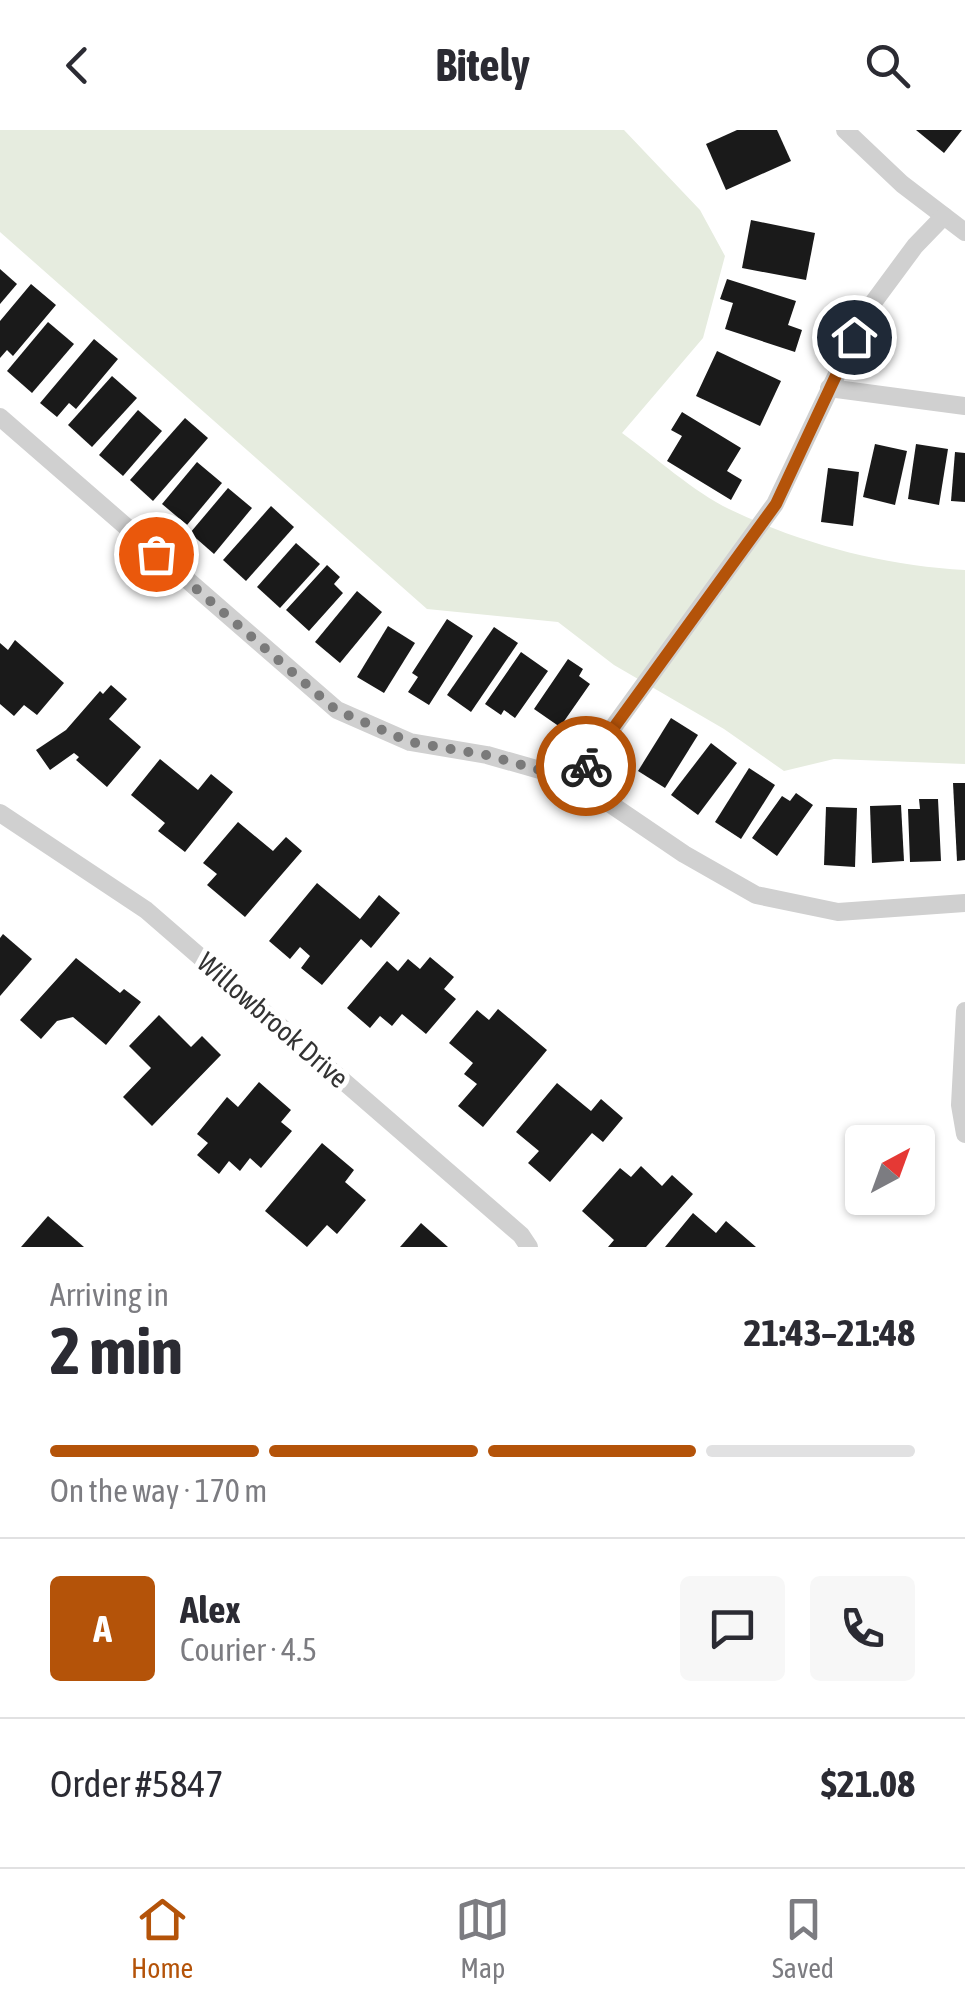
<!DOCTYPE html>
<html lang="en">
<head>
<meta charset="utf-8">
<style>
  :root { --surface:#fff; --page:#f7f7f7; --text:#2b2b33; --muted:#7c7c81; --line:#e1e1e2; --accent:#b45309 }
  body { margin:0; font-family:"Asap Condensed",sans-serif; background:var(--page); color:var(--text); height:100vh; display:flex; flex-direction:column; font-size:38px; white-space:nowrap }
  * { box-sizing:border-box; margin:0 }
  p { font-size:32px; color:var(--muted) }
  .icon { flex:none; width:55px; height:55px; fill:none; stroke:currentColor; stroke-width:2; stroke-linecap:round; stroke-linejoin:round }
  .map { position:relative; height:1117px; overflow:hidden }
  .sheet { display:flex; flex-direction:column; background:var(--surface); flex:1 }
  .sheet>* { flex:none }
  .needle { width:65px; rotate:41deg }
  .fabs { position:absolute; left:845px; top:995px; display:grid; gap:20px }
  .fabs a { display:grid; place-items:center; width:90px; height:90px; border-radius:10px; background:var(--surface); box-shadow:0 2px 8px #0004; font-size:50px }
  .pin { position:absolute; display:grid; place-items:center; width:85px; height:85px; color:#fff; margin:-42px; border:5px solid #fff; border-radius:50%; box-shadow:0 2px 10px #0007 }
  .courier { position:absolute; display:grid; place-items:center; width:100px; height:100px; margin:-50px; border:8px solid #b45309; border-radius:50%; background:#fff; color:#222; box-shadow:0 2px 12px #0007 }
  .head em { font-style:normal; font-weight:700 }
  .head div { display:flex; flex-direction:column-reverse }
  .head { display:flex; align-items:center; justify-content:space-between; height:170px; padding:0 50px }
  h1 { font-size:65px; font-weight:700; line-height:75px }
  .bar { display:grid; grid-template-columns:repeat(4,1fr); gap:15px 10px; align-content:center; height:120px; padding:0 50px }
  .bar i { height:12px; border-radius:8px; background:var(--line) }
  .bar .on { background:var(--accent) }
  .bar p { grid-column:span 4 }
  .line { display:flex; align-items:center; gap:25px; padding:0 50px; border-top:2px solid var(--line) }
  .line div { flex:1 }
  .round { display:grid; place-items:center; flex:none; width:105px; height:105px; border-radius:10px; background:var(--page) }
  header { display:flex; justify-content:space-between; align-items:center; height:130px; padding:0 50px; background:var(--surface); font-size:45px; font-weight:700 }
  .menu { display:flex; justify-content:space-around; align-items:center; height:140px; border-top:2px solid var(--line); background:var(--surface); font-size:28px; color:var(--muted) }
  .menu a { display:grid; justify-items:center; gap:5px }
  .menu .on { color:var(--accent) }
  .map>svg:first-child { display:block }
</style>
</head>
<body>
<header><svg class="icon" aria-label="back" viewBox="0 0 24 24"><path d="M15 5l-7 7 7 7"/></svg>Bitely<svg class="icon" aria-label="search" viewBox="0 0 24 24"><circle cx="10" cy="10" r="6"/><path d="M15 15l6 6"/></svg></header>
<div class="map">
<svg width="965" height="1117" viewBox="0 0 965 1117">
  <rect width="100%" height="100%" fill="#fff"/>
  <path fill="#e6ecdf" d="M 0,0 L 624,0 L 700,80 L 725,126 L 703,208 L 622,303 C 654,326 695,363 729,379 C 801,414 885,436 965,440 L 965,634 L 834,629 L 784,641 L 724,599 L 614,535 L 558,492 L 427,479 L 0,102 Z"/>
  <g fill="#1a1a1a">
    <polygon points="737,0 777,0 791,31 726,60 706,14"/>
    <polygon points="916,0 962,0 944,23"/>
    <polygon points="751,90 815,103 806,150 742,138"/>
    <polygon points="0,139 17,154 0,174"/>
    <polygon points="727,149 796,171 788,195 802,200 795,222 725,199 733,173 720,169"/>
    <polygon points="31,154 56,175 13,226 7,220 0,228 0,191"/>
    <polygon points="48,192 74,214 32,263 7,241"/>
    <polygon points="94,209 118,229 76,279 69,273 57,287 40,273"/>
    <polygon points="717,221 781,251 760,296 696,266"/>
    <polygon points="112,246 137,268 92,317 68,295"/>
    <polygon points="138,280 162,301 123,346 99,325"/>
    <polygon points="682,282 741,318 727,341 742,350 731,370 667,331 682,306 671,300"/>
    <polygon points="185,288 208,308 153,371 130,350"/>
    <polygon points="875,314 907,321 895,375 863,367"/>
    <polygon points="916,314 948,319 939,375 908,369"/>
    <polygon points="955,322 965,323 965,372 951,371"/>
    <polygon points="197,332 222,353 187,395 162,374"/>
    <polygon points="828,338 859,342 853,396 821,392"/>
    <polygon points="228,358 252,378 214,424 190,403"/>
    <polygon points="271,376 294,397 246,451 223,430"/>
    <polygon points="296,413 320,434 280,478 257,457"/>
    <polygon points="327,435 340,447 334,454 343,463 309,501 286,480"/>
    <polygon points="357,461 382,482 340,533 315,512"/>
    <polygon points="447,489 473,506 429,575 408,562 418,547 412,543"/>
    <polygon points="388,496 415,513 384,563 357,547"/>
    <polygon points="494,497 518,513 471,582 447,565"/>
    <polygon points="15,510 64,553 37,585 24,575 14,586 0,574 0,513 8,520"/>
    <polygon points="521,522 548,541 515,588 504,580 501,585 485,574"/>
    <polygon points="568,529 583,539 579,546 590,554 560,597 534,579"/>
    <polygon points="111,555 127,569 109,589 141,617 107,657 76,630 79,627 74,623 50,640 36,620 66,600 100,561 103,564"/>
    <polygon points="671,588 698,605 665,658 638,641"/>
    <polygon points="711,613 737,633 698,685 671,665"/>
    <polygon points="160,629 198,660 211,644 233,662 185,722 158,701 165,693 131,665"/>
    <polygon points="749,638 775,655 741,709 715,692"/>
    <polygon points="953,653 965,653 965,730 957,731"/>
    <polygon points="796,663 813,675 777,726 752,708 782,666 790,671"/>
    <polygon points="919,669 938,669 941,731 910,732 908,679 920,679"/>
    <polygon points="901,675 904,731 872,733 870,676"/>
    <polygon points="826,677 857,678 855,737 824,735"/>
    <polygon points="238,692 273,721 286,707 302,721 245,787 207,755 217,744 203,733"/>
    <polygon points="317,753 360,789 379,765 400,783 371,818 361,809 322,855 301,838 310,826 300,817 290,829 269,811"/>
    <polygon points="3,804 32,829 0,866 0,808"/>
    <polygon points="430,827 454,847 444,859 456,869 426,904 402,884 392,896 380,886 370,898 347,878 387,831 398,841 408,829 420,839"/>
    <polygon points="76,828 120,863 124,859 141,872 106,915 73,887 57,891 41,909 20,890"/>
    <polygon points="498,879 547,920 483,997 458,976 477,954 464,944 473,933 449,913 477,880 489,890"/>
    <polygon points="159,885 191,917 202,906 221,925 152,996 123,967 151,938 129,916"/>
    <polygon points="259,952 291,980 281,992 292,1001 261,1038 250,1028 240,1041 229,1031 219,1044 197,1025 208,1013 197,1004 227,967 238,977"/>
    <polygon points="557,953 591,981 601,969 623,988 603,1012 592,1003 550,1052 528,1033 539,1021 516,1002"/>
    <polygon points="322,1013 354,1040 345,1052 366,1070 337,1104 327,1095 307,1117 265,1081"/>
    <polygon points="641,1036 662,1056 672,1045 693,1064 646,1117 608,1117 614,1110 582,1081 620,1038 631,1047"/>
    <polygon points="693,1083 716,1103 726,1091 756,1117 665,1117"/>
    <polygon points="48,1086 84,1117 21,1117"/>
    <polygon points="421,1093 448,1117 400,1117"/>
  </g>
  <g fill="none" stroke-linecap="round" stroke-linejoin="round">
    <g stroke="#d0d0d0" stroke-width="18">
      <polyline points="845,0 902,54 965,102"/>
      <polyline points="829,258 965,276"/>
      <polyline points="0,287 337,580 410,612 487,625 575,650 684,724 756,765 838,782 965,773"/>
      <polyline points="575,650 775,374 867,181 915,116 944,86"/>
      <polyline points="0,683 146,780 521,1105 529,1117"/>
      <polyline points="965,881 960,975 965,1004"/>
    </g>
  </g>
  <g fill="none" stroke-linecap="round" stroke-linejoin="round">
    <polyline stroke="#7a7a7a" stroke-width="10" stroke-dasharray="0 18" points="156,424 336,580 410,612 486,625 576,650 586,636"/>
    <polyline stroke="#b45309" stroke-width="12" points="586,636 776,374 854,207"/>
  </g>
  <g text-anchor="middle" stroke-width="10" stroke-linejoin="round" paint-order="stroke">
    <g font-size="28" fill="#333" stroke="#fff">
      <text transform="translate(273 890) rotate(41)" y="10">Willowbrook Drive</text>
    </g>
  </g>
</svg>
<div class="fabs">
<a><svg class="needle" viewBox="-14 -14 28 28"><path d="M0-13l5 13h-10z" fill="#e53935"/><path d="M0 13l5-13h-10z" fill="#7c7c81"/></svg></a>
</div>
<div class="pin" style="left:156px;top:424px;background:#ea580c"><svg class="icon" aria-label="bag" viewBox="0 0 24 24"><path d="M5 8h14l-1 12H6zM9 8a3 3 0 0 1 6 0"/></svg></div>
<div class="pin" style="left:854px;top:207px;background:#1f2937"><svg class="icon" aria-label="home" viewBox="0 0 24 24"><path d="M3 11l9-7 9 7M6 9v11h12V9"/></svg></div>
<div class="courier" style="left:586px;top:636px"><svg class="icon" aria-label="bike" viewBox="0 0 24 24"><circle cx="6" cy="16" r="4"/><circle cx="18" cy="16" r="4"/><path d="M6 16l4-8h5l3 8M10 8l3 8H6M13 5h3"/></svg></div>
</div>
<section class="sheet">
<div class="head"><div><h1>2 min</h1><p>Arriving in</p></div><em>21:43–21:48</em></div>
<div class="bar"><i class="on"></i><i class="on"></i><i class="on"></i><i></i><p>On the way · 170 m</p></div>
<div class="line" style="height:180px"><b class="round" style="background:var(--accent);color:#fff">A</b><div><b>Alex</b><p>Courier · 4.5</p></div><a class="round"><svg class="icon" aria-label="chat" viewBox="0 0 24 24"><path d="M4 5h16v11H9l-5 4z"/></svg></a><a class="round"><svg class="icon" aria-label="phone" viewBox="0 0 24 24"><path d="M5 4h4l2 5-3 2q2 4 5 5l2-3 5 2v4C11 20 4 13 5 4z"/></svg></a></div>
<div class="line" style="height:130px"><div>Order #5847</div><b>$21.08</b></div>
</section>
<nav class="menu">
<a class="on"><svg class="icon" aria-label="home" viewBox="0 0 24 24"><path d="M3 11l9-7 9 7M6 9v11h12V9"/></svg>Home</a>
<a><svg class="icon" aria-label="map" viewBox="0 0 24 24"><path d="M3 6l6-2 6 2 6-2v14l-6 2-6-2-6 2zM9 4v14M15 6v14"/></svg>Map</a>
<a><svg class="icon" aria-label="saved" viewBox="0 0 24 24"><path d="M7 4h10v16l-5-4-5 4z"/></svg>Saved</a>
</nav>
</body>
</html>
